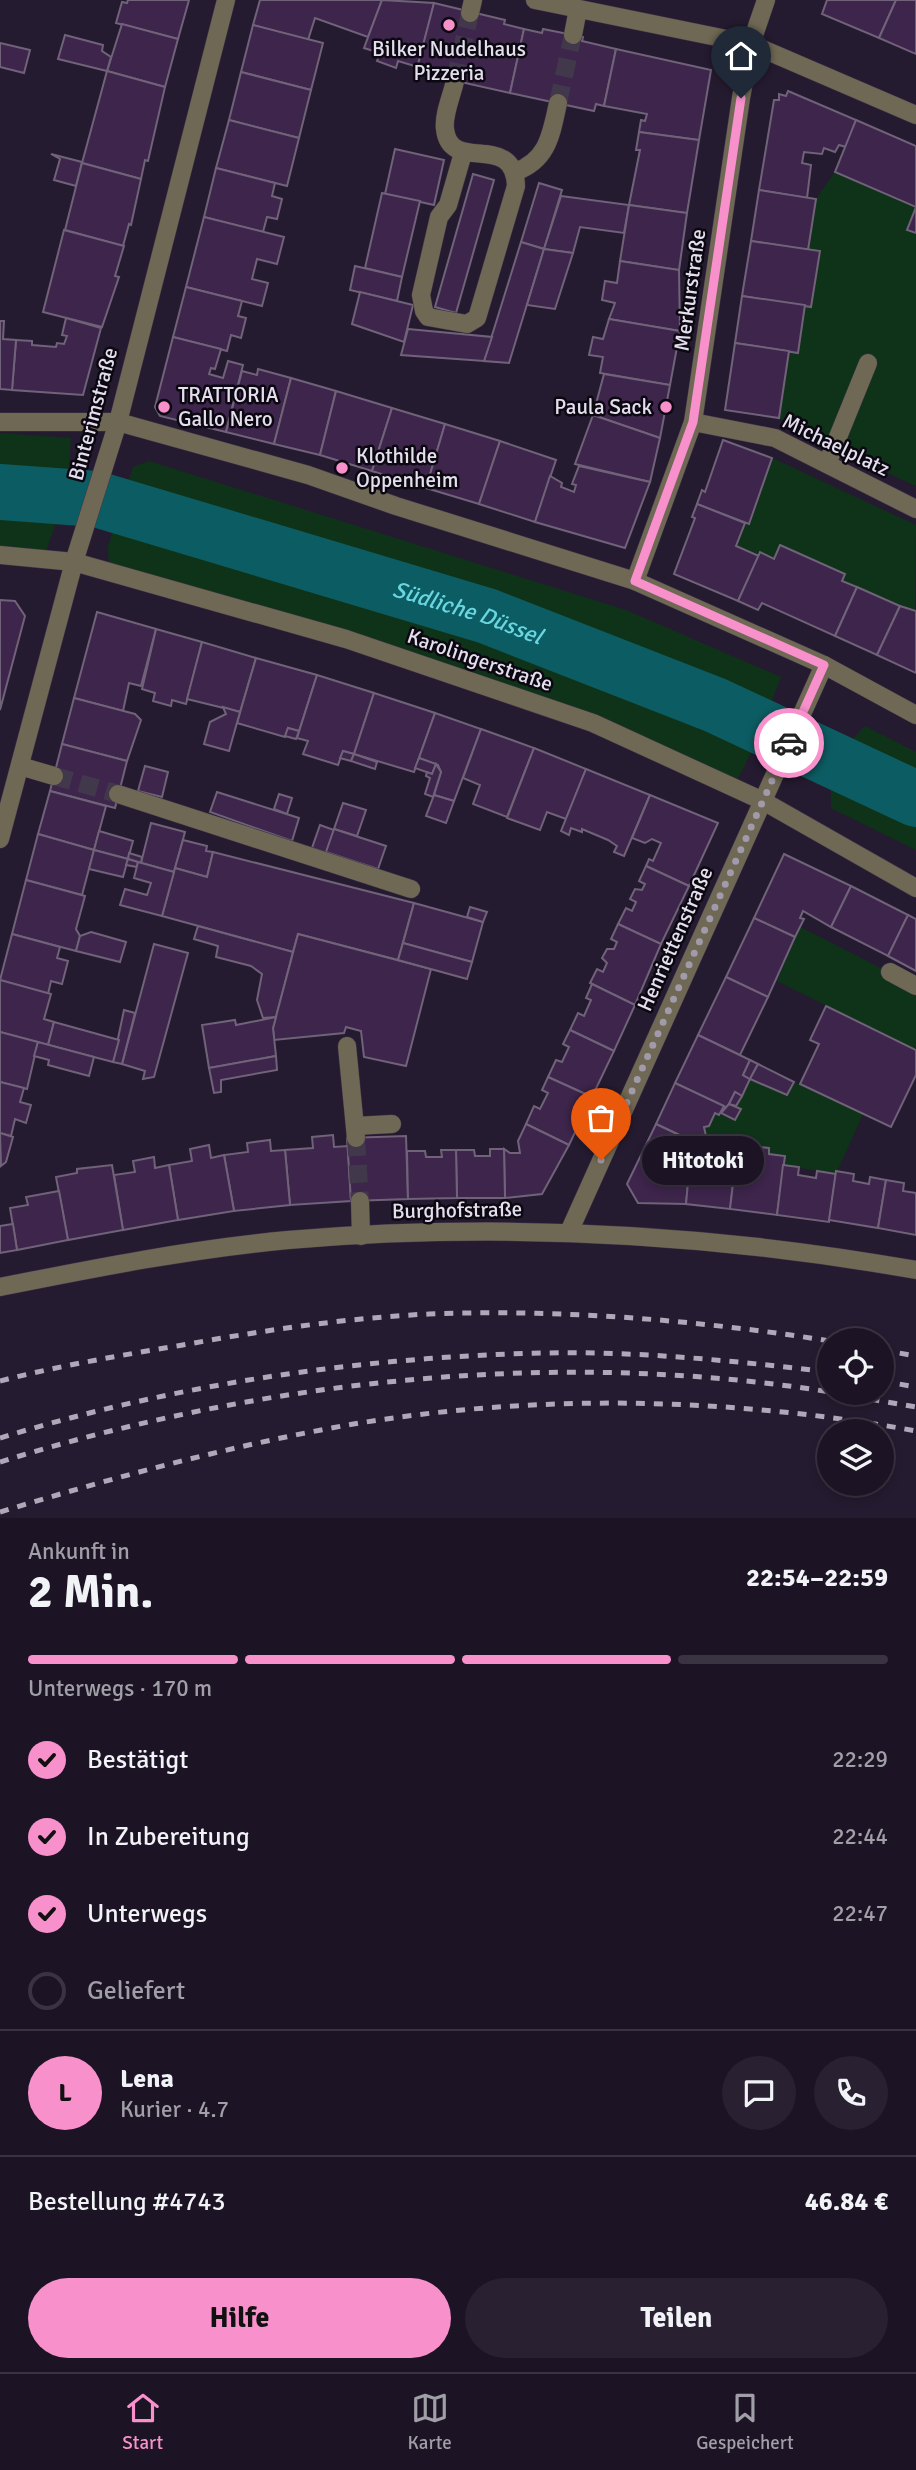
<!DOCTYPE html>
<html lang="de">
<head>
<meta charset="utf-8">
<style>
  :root { --surface:#1c1424; --page:#292131; --text:#f1f3f6; --muted:#a09ea6; --line:#3a3341; --accent:#f890cc }
  body { margin:0; font-family:Signika,sans-serif; background:var(--page); color:var(--text); height:100vh; display:flex; flex-direction:column; font-size:26px; white-space:nowrap }
  * { box-sizing:border-box; margin:0 }
  p { font-size:23px; color:var(--muted) }
  .icon { flex:none; width:38px; height:38px; fill:none; stroke:currentColor; stroke-width:2; stroke-linecap:round; stroke-linejoin:round }
  .map { position:relative; height:1518px; overflow:hidden }
  .details { display:flex; flex-direction:column; background:var(--surface); flex:1 }
  .details>* { flex:none }
  .fabs { position:absolute; left:817px; top:1328px; display:grid; gap:14px }
  .fabs a { display:grid; place-items:center; width:77px; height:77px; border-radius:50%; background:var(--surface); box-shadow:0 4px 10px #0003,0 0 0 2px var(--line); font-size:35px }
  .pin { position:absolute; display:grid; place-items:center; width:60px; height:60px; color:#fff; margin:-72px -30px; border-radius:50% 50% 50% 0; rotate:-45deg; box-shadow:0 0 7px #0007 }
  .pin .icon { rotate:45deg }
  .courier { position:absolute; display:grid; place-items:center; width:70px; height:70px; margin:-35px; border:5px solid #f890cc; border-radius:50%; background:#fff; color:#222; box-shadow:0 2px 9px #0007 }
  .bubble { position:absolute; height:49px; border-radius:24px; background:var(--surface); box-shadow:0 4px 10px #0003,0 0 0 2px var(--line); font-size:23px; font-weight:700; line-height:49px; text-align:center }
  .overview em { font-style:normal; font-weight:700 }
  .overview div { display:flex; flex-direction:column-reverse }
  .overview { display:flex; align-items:center; justify-content:space-between; height:119px; padding:0 28px }
  h1 { font-size:46px; font-weight:700; line-height:52px }
  .bar { display:grid; grid-template-columns:repeat(4,1fr); gap:10px 7px; align-content:center; height:84px; padding:0 28px }
  .bar i { height:9px; border-radius:5px; background:var(--line) }
  .bar .selected { background:var(--accent) }
  .bar p { grid-column:span 4 }
  .line { display:flex; align-items:center; gap:18px; padding:0 28px; border-top:2px solid var(--line) }
  .line div { flex:1 }
  .round { display:grid; place-items:center; flex:none; width:74px; height:74px; border-radius:37px; background:var(--page) }
  ol { padding:0 28px; list-style:none }
  li { display:flex; align-items:center; gap:21px; height:77px }
  li p { margin-inline-start:auto }
  li .icon { padding:7px; border-radius:50%; background:var(--accent); color:#111; stroke-width:4 }
  li:last-child { color:var(--muted) }
  li i { width:38px; height:38px; border:4px solid var(--line); border-radius:50% }
  .button { display:flex; gap:14px; margin-top:auto; padding:14px 28px }
  .button a { flex:1; height:80px; border-radius:42px; background:var(--accent); color:#111; font-size:28px; font-weight:700; line-height:80px; text-align:center }
  .button a+a { background:var(--page); color:var(--text) }
  .dock { display:flex; justify-content:space-around; align-items:center; height:98px; border-top:2px solid var(--line); background:var(--surface); font-size:19px; color:var(--muted) }
  .dock a { display:grid; justify-items:center; gap:4px }
  .dock .selected { color:var(--accent) }
  .map>svg:first-child { display:block }
</style>
</head>
<body>
<div class="map">
<svg width="916" height="1518" viewBox="0 0 916 1518">
  <rect width="100%" height="100%" fill="#251b30"/>
  <g fill="#0f3318">
    <polygon points="835,172 916,207 907,229 916,233 916,486 827,445 779,418 789,351 805,305 811,306 820,252 808,250 816,199"/>
    <polygon points="0,433 71,438 67,493 44,556 0,552"/>
    <polygon points="772,458 916,525 915,613 842,581 845,574 780,545 774,559 736,546 745,523 750,524"/>
    <polygon points="149,461 626,610 781,677 754,747 737,780 629,730 381,642 109,568 108,546 133,467"/>
    <path d="M 865,726 L 916,752 L 916,850 L 831,808 C 829,769 838,754 865,726 Z"/>
    <polygon points="800,927 916,986 916,1050 777,981"/>
    <polygon points="749,1078 787,1095 794,1082 863,1114 836,1174 783,1165 769,1154 769,1148 751,1146 750,1153 737,1151 736,1157 706,1153 700,1149 706,1136 704,1127 715,1113 735,1120 741,1109 736,1106"/>
  </g>
  <g fill="none" stroke-linecap="round" stroke-linejoin="round">
    <path stroke="#0c5d63" stroke-width="56" id="s1" d="M 0,492 L 96,499 L 487,616 L 715,705 L 916,799"/>
  </g>
  <g fill="#3d254b" stroke="#706279" stroke-width="2">
    <polygon points="128,0 189,0 178,39 116,23 122,2 127,3"/>
    <polygon points="260,0 382,0 368,37 315,18 308,40 253,25"/>
    <polygon points="382,0 434,3 418,67 398,61 396,68 377,61 380,53 364,48"/>
    <polygon points="827,0 896,0 879,38 822,14"/>
    <polygon points="896,0 916,0 916,54 879,38"/>
    <polygon points="434,3 505,20 504,24 524,29 510,93 416,72"/>
    <polygon points="122,24 178,39 165,87 107,71"/>
    <polygon points="253,25 323,43 311,90 241,72"/>
    <polygon points="524,29 542,33 543,29 583,37 582,41 616,49 604,106 596,104 594,111 510,93"/>
    <polygon points="65,35 103,45 102,51 111,57 107,71 58,59"/>
    <polygon points="0,43 30,50 24,73 0,67"/>
    <polygon points="616,49 711,70 699,140 639,132 641,120 645,121 647,114 604,106"/>
    <polygon points="107,71 165,87 148,161 145,160 141,179 82,163"/>
    <polygon points="241,72 311,90 299,138 229,120"/>
    <polygon points="788,91 856,120 846,147 839,145 835,152 824,148 822,154 804,152 802,163 811,165 807,198 759,190 774,100 779,100 779,94 786,96"/>
    <polygon points="229,120 299,138 287,186 216,168"/>
    <polygon points="856,120 916,146 916,207 835,172"/>
    <polygon points="639,132 699,140 687,213 629,205 640,150 636,150"/>
    <polygon points="395,149 444,160 434,205 385,194"/>
    <polygon points="51,154 82,162 76,186 54,180 60,159"/>
    <polygon points="82,163 141,179 131,225 129,224 123,246 65,230"/>
    <polygon points="216,168 275,183 272,196 282,199 277,219 267,217 263,232 204,217"/>
    <polygon points="473,174 494,180 456,313 435,307"/>
    <polygon points="539,183 562,190 544,249 521,242"/>
    <polygon points="759,190 816,199 808,250 751,241"/>
    <polygon points="382,193 420,201 402,277 365,268"/>
    <polygon points="561,196 629,205 624,233 580,227 573,253 544,249"/>
    <polygon points="629,205 687,213 679,270 620,261"/>
    <polygon points="916,207 916,233 907,230"/>
    <polygon points="204,217 284,237 277,264 257,259 252,279 268,283 262,306 186,287"/>
    <polygon points="64,230 124,246 115,276 119,277 102,327 43,312"/>
    <polygon points="751,241 820,251 811,307 742,296"/>
    <polygon points="521,242 544,249 509,363 484,361"/>
    <polygon points="544,249 573,253 555,309 527,305"/>
    <polygon points="620,261 679,270 680,331 609,319 615,303 602,300 605,281 617,283"/>
    <polygon points="355,266 402,277 397,301 350,290"/>
    <polygon points="186,287 242,301 238,316 246,318 241,338 231,335 227,351 173,337"/>
    <polygon points="360,292 413,305 404,342 352,324"/>
    <polygon points="742,296 805,305 798,353 735,343"/>
    <polygon points="66,318 101,328 83,395 12,390 16,340 32,341 32,345 56,347 57,343 64,344 67,336 62,335"/>
    <polygon points="609,319 680,331 670,385 600,373 603,357 589,355 593,337 603,339"/>
    <polygon points="0,321 4,321 3,339 16,340 12,390 0,389"/>
    <polygon points="408,329 492,337 484,361 401,355"/>
    <polygon points="173,337 221,349 215,369 211,368 209,374 223,378 228,361 243,365 226,432 160,416 155,407"/>
    <polygon points="735,343 789,351 779,418 725,410"/>
    <polygon points="258,369 291,378 274,444 226,432 242,371 257,375"/>
    <polygon points="604,374 670,385 660,438 593,415"/>
    <polygon points="291,378 336,391 320,455 274,444"/>
    <polygon points="336,391 392,408 372,471 320,455"/>
    <polygon points="392,408 445,424 426,488 372,471"/>
    <polygon points="593,415 660,438 650,482 575,464"/>
    <polygon points="445,424 500,441 479,504 426,488"/>
    <polygon points="723,440 772,458 749,524 697,504 702,490 705,492"/>
    <polygon points="500,441 556,460 535,522 479,504"/>
    <polygon points="579,466 650,482 625,548 535,522 550,476 562,483 561,487 574,492 576,485 572,484"/>
    <polygon points="697,504 745,523 736,546 759,556 738,601 674,574 695,518 692,517"/>
    <polygon points="780,545 845,574 842,581 857,587 835,636 762,603 758,610 738,601 760,552 774,559"/>
    <polygon points="857,587 900,606 877,655 835,636"/>
    <polygon points="0,600 15,601 25,616 0,710"/>
    <polygon points="900,606 916,611 916,673 877,655"/>
    <polygon points="97,612 156,629 141,686 129,683 123,711 74,698"/>
    <polygon points="156,629 202,642 186,704 172,700 171,706 153,701 155,693 142,689"/>
    <polygon points="202,642 256,658 240,712 187,699"/>
    <polygon points="256,658 317,675 299,731 288,728 285,737 237,723"/>
    <polygon points="317,675 374,693 354,754 343,751 338,765 303,754 308,741 297,738"/>
    <polygon points="374,693 435,713 414,772 354,754"/>
    <polygon points="74,698 135,714 141,720 127,761 62,744"/>
    <polygon points="223,707 240,712 229,751 204,744 210,722 226,714"/>
    <polygon points="435,713 481,729 454,801 434,795 441,772 438,765 419,758"/>
    <polygon points="288,728 299,731 296,739 285,736"/>
    <polygon points="481,729 534,748 507,817 473,804 480,785 463,778"/>
    <polygon points="62,744 127,761 115,808 50,791"/>
    <polygon points="534,748 586,769 566,819 547,812 540,830 507,818"/>
    <polygon points="343,751 354,754 351,761 340,758"/>
    <polygon points="354,754 377,762 375,769 351,761"/>
    <polygon points="419,758 436,764 432,774 415,768"/>
    <polygon points="436,764 441,772 433,797 425,794 430,778 426,776 427,772 432,774"/>
    <polygon points="145,766 168,772 162,797 138,791"/>
    <polygon points="586,769 650,795 624,856 614,852 617,846 608,840 582,829 582,832 571,828 569,835 561,831"/>
    <polygon points="50,791 106,806 94,850 38,834"/>
    <polygon points="217,792 299,818 292,841 210,812"/>
    <polygon points="279,794 292,798 287,814 274,809"/>
    <polygon points="434,795 454,801 446,823 426,816"/>
    <polygon points="650,795 718,823 689,886 646,866 649,859 653,861 661,843 652,839 645,843 632,838"/>
    <polygon points="343,803 366,810 357,836 334,829"/>
    <polygon points="151,823 185,832 174,872 141,863"/>
    <polygon points="320,825 334,830 326,853 312,848"/>
    <polygon points="334,829 386,846 378,869 326,852"/>
    <polygon points="99,831 133,841 128,859 94,850"/>
    <polygon points="38,834 94,850 82,895 26,880"/>
    <polygon points="183,840 207,846 206,851 213,852 207,877 175,868"/>
    <polygon points="94,850 128,859 123,877 89,869"/>
    <polygon points="213,852 414,903 398,960 298,934 293,952 162,916 175,868 207,877"/>
    <polygon points="129,853 142,857 141,863 128,859"/>
    <polygon points="784,854 851,886 831,927 803,911 800,918 804,919 795,937 754,918"/>
    <polygon points="128,859 138,862 137,867 126,865"/>
    <polygon points="138,862 174,872 162,916 120,905 125,889 147,895 151,883 134,878"/>
    <polygon points="646,866 689,886 661,944 618,924 626,908 632,911 636,902 630,899 635,889 642,890 645,884 639,881"/>
    <polygon points="26,880 85,896 76,929 80,936 76,951 12,934"/>
    <polygon points="851,886 908,915 888,956 831,927"/>
    <polygon points="414,903 483,922 472,962 403,943"/>
    <polygon points="470,907 487,912 483,922 467,917"/>
    <polygon points="908,915 916,919 916,971 888,956"/>
    <polygon points="754,918 795,937 768,997 726,977"/>
    <polygon points="618,924 661,944 635,1005 590,983 597,969 603,972 607,963 602,958 607,949 614,949 617,942 611,939"/>
    <polygon points="198,926 293,952 276,1017 263,1018 257,1000 262,974 251,966 216,957 218,946 194,939"/>
    <polygon points="91,932 126,942 120,962 76,951 80,936"/>
    <polygon points="12,934 60,947 57,958 68,961 62,984 51,981 48,994 0,980"/>
    <polygon points="298,934 431,969 406,1066 364,1057 361,1031 346,1027 344,1033 274,1040 273,1028"/>
    <polygon points="403,943 472,962 467,979 398,960"/>
    <polygon points="154,944 188,953 154,1077 143,1079 145,1071 122,1064"/>
    <polygon points="726,977 768,997 740,1055 698,1035"/>
    <polygon points="0,980 51,994 44,1019 54,1022 48,1045 0,1032"/>
    <polygon points="592,984 635,1005 614,1051 570,1030 578,1013 584,1016 591,1000 586,998"/>
    <polygon points="826,1006 916,1050 916,1075 891,1127 800,1084 819,1044 810,1040"/>
    <polygon points="124,1010 135,1013 122,1064 113,1062"/>
    <polygon points="276,1017 273,1028 276,1056 209,1068 202,1025 235,1020 236,1025"/>
    <polygon points="54,1022 119,1040 113,1062 48,1045"/>
    <polygon points="570,1030 614,1051 592,1097 548,1077 556,1060 562,1062 569,1047 563,1044"/>
    <polygon points="0,1032 38,1042 27,1089 0,1082"/>
    <polygon points="698,1035 750,1060 743,1075 750,1079 742,1096 735,1092 727,1108 675,1083"/>
    <polygon points="38,1042 94,1057 89,1076 48,1065 49,1060 34,1056"/>
    <polygon points="276,1056 277,1070 221,1080 221,1092 214,1093 209,1068"/>
    <polygon points="750,1060 758,1064 750,1079 743,1075"/>
    <polygon points="758,1064 794,1082 787,1095 750,1079"/>
    <polygon points="548,1077 592,1097 569,1145 526,1124 534,1106 540,1109 548,1093 542,1090"/>
    <polygon points="0,1082 24,1088 20,1102 31,1105 26,1123 15,1119 11,1136 0,1133"/>
    <polygon points="675,1083 724,1106 719,1115 715,1113 709,1126 704,1127 706,1136 701,1145 656,1124"/>
    <polygon points="735,1092 742,1096 736,1106 729,1104"/>
    <polygon points="729,1104 741,1109 735,1120 721,1113"/>
    <polygon points="526,1124 569,1145 542,1194 505,1198 504,1149 510,1153 520,1153 518,1141"/>
    <polygon points="656,1124 692,1141 686,1204 638,1203 627,1184"/>
    <polygon points="0,1133 13,1137 6,1162 1,1166"/>
    <polygon points="333,1135 334,1147 348,1146 351,1201 290,1205 285,1150 313,1148 312,1137"/>
    <polygon points="406,1136 408,1199 351,1201 347,1138"/>
    <polygon points="270,1140 271,1151 285,1150 290,1205 234,1211 224,1155 248,1152 247,1143"/>
    <polygon points="692,1141 706,1153 736,1157 730,1209 686,1204"/>
    <polygon points="209,1145 211,1158 224,1155 234,1211 178,1220 169,1165 192,1161 190,1149"/>
    <polygon points="751,1146 769,1148 769,1154 785,1156 777,1215 730,1209 737,1151 750,1153"/>
    <polygon points="490,1149 504,1149 505,1198 457,1198 456,1150 474,1150 475,1156 490,1156"/>
    <polygon points="441,1150 456,1150 457,1198 408,1199 407,1151 425,1151 426,1157 442,1157"/>
    <polygon points="154,1157 155,1168 169,1165 178,1220 123,1230 114,1175 135,1172 133,1161"/>
    <polygon points="112,1165 123,1230 68,1240 56,1177 77,1173 77,1169"/>
    <polygon points="783,1165 799,1167 798,1175 816,1178 817,1171 836,1174 829,1222 777,1215"/>
    <polygon points="836,1171 854,1174 853,1181 869,1184 870,1177 886,1180 878,1228 829,1220"/>
    <polygon points="886,1180 904,1183 903,1191 916,1193 916,1235 878,1228"/>
    <polygon points="59,1191 68,1240 17,1250 10,1208 28,1205 26,1197"/>
    <polygon points="13,1224 17,1250 0,1253 0,1226"/>
  </g>
  <g fill="none" stroke-linecap="round" stroke-linejoin="round">
    <g stroke="#42384c" stroke-width="18" stroke-dasharray="18 9" stroke-linecap="butt">
      <polyline points="455,81 470,13"/>
      <polyline points="558,103 573,35"/>
      <polyline points="54,776 118,794"/>
      <polyline points="356,1138 360,1201"/>
    </g>
    <g stroke="#40364a" stroke-width="19">
      <g id="minor">
        <polyline points="535,0 751,44 916,115"/>
        <polyline points="470,13 473,0"/>
        <polyline points="573,35 578,9"/>
        <path d="M 455,81 C 452,95 443,115 445,129 C 450,175 514,130 516,186 L 477,318 L 467,324 L 428,317 L 424,311 L 421,295 L 439,217 L 448,205 L 463,153"/>
        <path d="M 515,172 C 548,160 551,135 558,103"/>
        <polyline points="0,422 118,422 308,475 396,506 635,581 824,665 916,715"/>
        <polyline points="693,422 775,438 916,509"/>
        <polyline points="827,464 868,363"/>
        <polyline points="0,555 74,562 346,639 593,723 763,801 916,888"/>
        <polyline points="635,581 693,422 741,98 751,44 766,0"/>
        <polyline points="20,766 54,776"/>
        <polyline points="118,794 411,889"/>
        <polyline points="0,839 74,562 118,422 226,0"/>
        <polyline points="890,972 916,986"/>
        <polyline points="347,1046 356,1138"/>
        <polyline points="355,1126 392,1124"/>
        <polyline points="360,1201 361,1236"/>
        <polyline points="569,1232 824,665"/>
        <path d="M 0,1287 C 95,1268 191,1249 288,1240 C 499,1222 708,1233 916,1270"/>
      </g>
    </g>
    <use href="#minor" stroke="#6f6854" stroke-width="18"/>
    <g stroke="#afa8b9" stroke-width="5" stroke-dasharray="9 9" stroke-linecap="butt">
      <polyline points="882,1350 916,1356"/>
      <path d="M 0,1381 C 58,1366 117,1356 177,1346 C 260,1331 344,1318 429,1314 C 563,1309 697,1320 830,1341"/>
      <polyline points="882,1381 916,1387"/>
      <polyline points="835,1393 916,1407"/>
      <path d="M 0,1438 C 176,1384 360,1357 544,1353 C 639,1351 735,1361 830,1372"/>
      <path d="M 0,1462 C 264,1380 555,1348 830,1392"/>
      <path d="M 0,1512 C 115,1477 230,1446 348,1425 C 534,1393 731,1397 916,1431"/>
    </g>
  </g>
  <g fill="none" stroke-linecap="round" stroke-linejoin="round">
    <polyline stroke="#a19aab" stroke-width="7" stroke-dasharray="0 12.6" points="601,1160 789,743"/>
    <polyline stroke="#f890cc" stroke-width="9" points="741,98 693,422 635,581 824,665 789,743"/>
  </g>
  <g fill="#f890cc" stroke="#0c0811" stroke-width="2.5">
    <circle cx="449" cy="25" r="7"/>
    <circle cx="164" cy="407" r="7"/>
    <circle cx="666" cy="407" r="7"/>
    <circle cx="342" cy="468" r="7"/>
  </g>
  <g text-anchor="middle" stroke-width="5" stroke-linejoin="round" paint-order="stroke">
    <g font-size="21" fill="#e4deed" stroke="#0c0811" text-anchor="start">
      <text x="449" y="56" text-anchor="middle">Bilker Nudelhaus<tspan x="449" dy="24">Pizzeria</tspan></text>
      <text x="178" y="402">TRATTORIA<tspan x="178" dy="24">Gallo Nero</tspan></text>
      <text x="652" y="414" text-anchor="end">Paula Sack</text>
      <text x="356" y="463">Klothilde<tspan x="356" dy="24">Oppenheim</tspan></text>
    </g>
    <g font-size="21" fill="#e4deed" stroke="#0c0811">
      <text transform="translate(690 290) rotate(-82)" y="7">Merkurstraße</text>
      <text transform="translate(93 414) rotate(-75)" y="7">Binterimstraße</text>
      <text transform="translate(836 445) rotate(26)" y="7">Michaelplatz</text>
      <text transform="translate(480 660) rotate(19)" y="7">Karolingerstraße</text>
      <text transform="translate(675 939) rotate(-66)" y="7">Henriettenstraße</text>
      <text transform="translate(457 1210) rotate(-1)" y="7">Burghofstraße</text>
    </g>
    <g font-size="23" font-style="italic" fill="#69d6e0" stroke="#0c0811">
      <text dy="8" stroke="none"><textPath href="#s1" startOffset="485">Südliche Düssel</textPath></text>
    </g>
  </g>
</svg>
<div class="fabs">
<a><svg class="icon" aria-label="locate" viewBox="0 0 24 24"><circle cx="12" cy="12" r="6"/><path d="M12 2v4M12 18v4M2 12h4M18 12h4"/></svg></a>
<a><svg class="icon" aria-label="layers" viewBox="0 0 24 24"><path d="M12 4l9 5-9 5-9-5zM3 14l9 5 9-5"/></svg></a>
</div>
<div class="pin" style="left:601px;top:1160px;background:#ea580c"><svg class="icon" aria-label="bag" viewBox="0 0 24 24"><path d="M5 8h14l-1 12H6zM9 8a3 3 0 0 1 6 0"/></svg></div>
<div class="pin" style="left:741px;top:98px;background:#1f2937"><svg class="icon" aria-label="home" viewBox="0 0 24 24"><path d="M3 11l9-7 9 7M6 9v11h12V9"/></svg></div>
<div class="courier" style="left:789px;top:743px"><svg class="icon" aria-label="car" viewBox="0 0 24 24"><path d="M5 17H2v-5l4-1 3-4h7l3 4 3 1v5h-3M9 17h6M6 11h13"/><circle cx="7" cy="17" r="2"/><circle cx="17" cy="17" r="2"/></svg></div>
<div class="bubble" style="left:642px;top:1136px;width:122px">Hitotoki</div>
</div>
<section class="details">
<div class="overview"><div><h1>2 Min.</h1><p>Ankunft in</p></div><em>22:54–22:59</em></div>
<div class="bar"><i class="selected"></i><i class="selected"></i><i class="selected"></i><i></i><p>Unterwegs · 170 m</p></div>
<ol>
<li><svg class="icon" aria-label="check" viewBox="0 0 24 24"><path d="M5 12l5 5 9-10"/></svg>Bestätigt<p>22:29</p></li>
<li><svg class="icon" aria-label="check" viewBox="0 0 24 24"><path d="M5 12l5 5 9-10"/></svg>In Zubereitung<p>22:44</p></li>
<li><svg class="icon" aria-label="check" viewBox="0 0 24 24"><path d="M5 12l5 5 9-10"/></svg>Unterwegs<p>22:47</p></li>
<li><i></i>Geliefert</li>
</ol>
<div class="line" style="height:126px"><b class="round" style="background:var(--accent);color:#111">L</b><div><b>Lena</b><p>Kurier · 4.7</p></div><a class="round"><svg class="icon" aria-label="chat" viewBox="0 0 24 24"><path d="M4 5h16v11H9l-5 4z"/></svg></a><a class="round"><svg class="icon" aria-label="phone" viewBox="0 0 24 24"><path d="M5 4h4l2 5-3 2q2 4 5 5l2-3 5 2v4C11 20 4 13 5 4z"/></svg></a></div>
<div class="line" style="height:91px"><div>Bestellung #4743</div><b>46.84 €</b></div>
<div class="button"><a>Hilfe</a><a>Teilen</a></div>
</section>
<nav class="dock">
<a class="selected"><svg class="icon" aria-label="home" viewBox="0 0 24 24"><path d="M3 11l9-7 9 7M6 9v11h12V9"/></svg>Start</a>
<a><svg class="icon" aria-label="map" viewBox="0 0 24 24"><path d="M3 6l6-2 6 2 6-2v14l-6 2-6-2-6 2zM9 4v14M15 6v14"/></svg>Karte</a>
<a><svg class="icon" aria-label="saved" viewBox="0 0 24 24"><path d="M7 4h10v16l-5-4-5 4z"/></svg>Gespeichert</a>
</nav>
</body>
</html>
